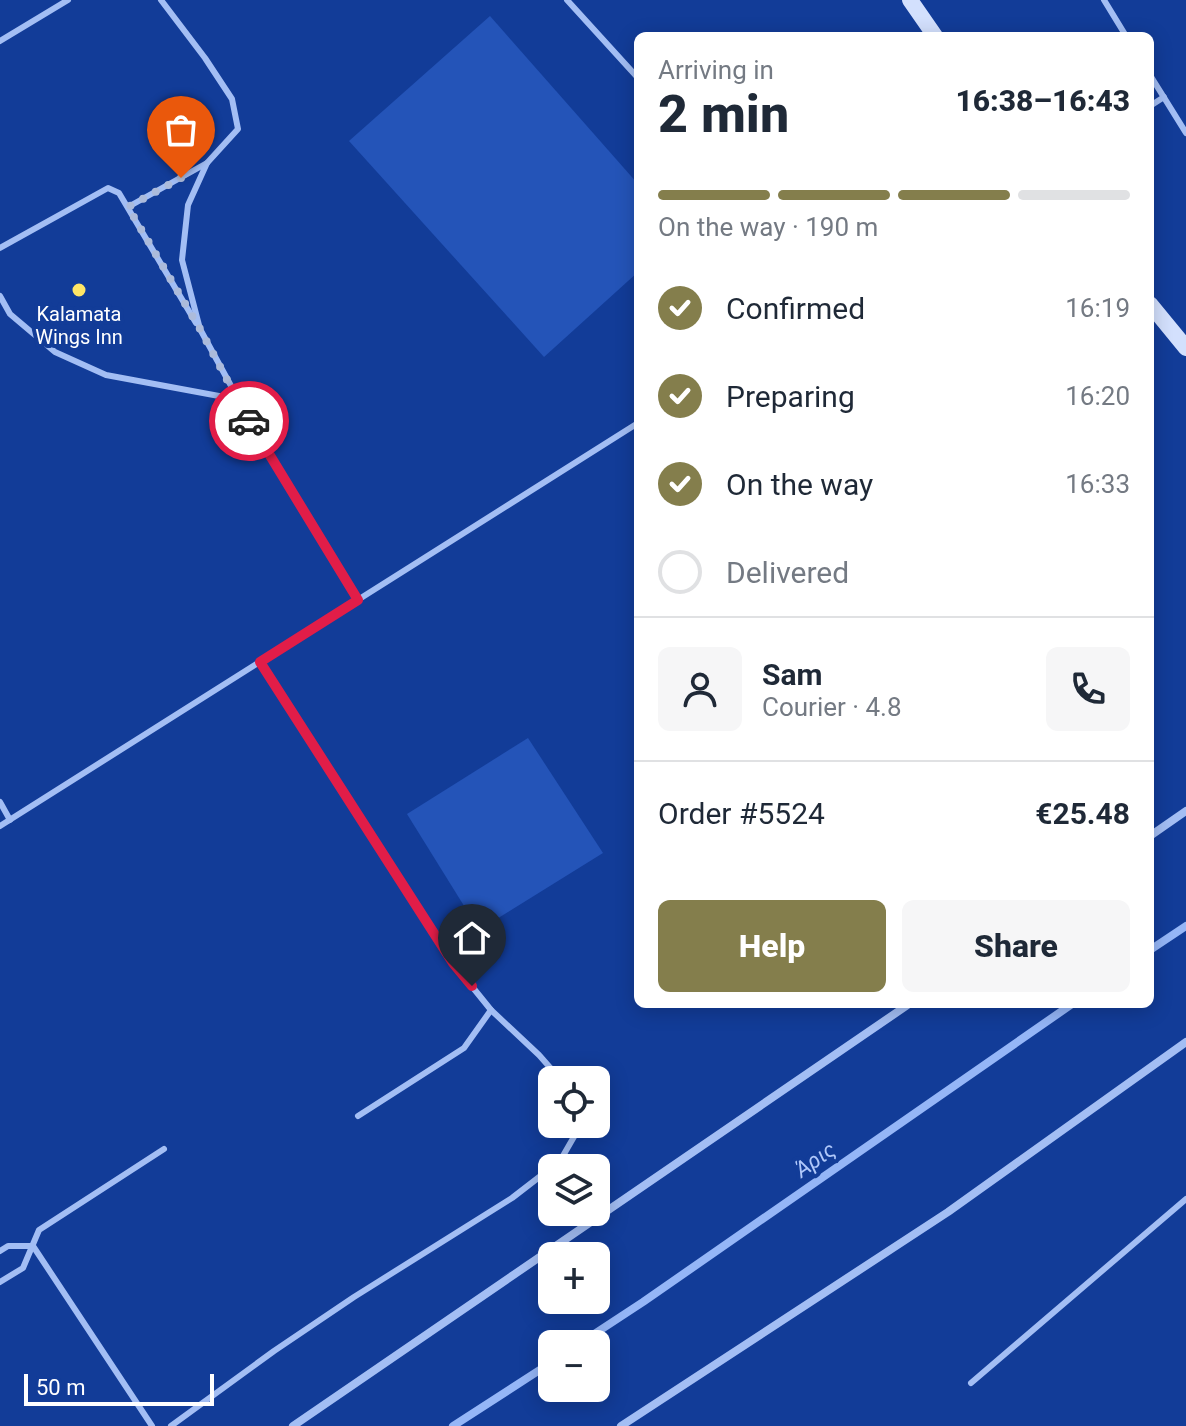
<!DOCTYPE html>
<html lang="en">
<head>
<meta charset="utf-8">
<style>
  :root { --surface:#fff; --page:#f6f6f7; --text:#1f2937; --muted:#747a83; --line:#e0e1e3; --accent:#847e4c }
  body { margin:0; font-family:Roboto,sans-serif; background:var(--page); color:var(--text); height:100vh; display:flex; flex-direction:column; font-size:30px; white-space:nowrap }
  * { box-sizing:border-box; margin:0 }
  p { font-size:26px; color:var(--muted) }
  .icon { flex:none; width:44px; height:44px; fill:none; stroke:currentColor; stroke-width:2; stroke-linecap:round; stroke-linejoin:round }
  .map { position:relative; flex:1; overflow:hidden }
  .details { position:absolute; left:634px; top:32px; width:520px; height:976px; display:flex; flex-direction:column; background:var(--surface); border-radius:12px; box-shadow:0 4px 20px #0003 }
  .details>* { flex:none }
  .buttons { position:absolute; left:538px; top:1066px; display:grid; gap:16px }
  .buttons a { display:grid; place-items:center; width:72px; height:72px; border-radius:12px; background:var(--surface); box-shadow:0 4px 20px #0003; font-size:40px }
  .scale { position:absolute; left:24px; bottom:20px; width:190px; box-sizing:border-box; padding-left:8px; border:4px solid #fff; border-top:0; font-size:22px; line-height:28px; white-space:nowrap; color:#fff; -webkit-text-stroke:6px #123c98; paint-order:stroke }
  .pin { position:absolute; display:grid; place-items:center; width:68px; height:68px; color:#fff; margin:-82px -34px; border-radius:50% 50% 50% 0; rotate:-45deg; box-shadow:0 0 8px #0007 }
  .pin .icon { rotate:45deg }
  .courier { position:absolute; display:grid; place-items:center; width:80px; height:80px; margin:-40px; border:6px solid #e11d48; border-radius:50%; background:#fff; color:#222; box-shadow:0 2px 10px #0007 }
  .summary em { font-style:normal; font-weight:800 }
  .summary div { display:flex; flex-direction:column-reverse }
  .summary { display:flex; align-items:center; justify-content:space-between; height:136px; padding:0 24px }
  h1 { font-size:52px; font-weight:800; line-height:60px }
  .bar { display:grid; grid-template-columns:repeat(4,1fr); gap:12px 8px; align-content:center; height:96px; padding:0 24px }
  .bar i { height:10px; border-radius:6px; background:var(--line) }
  .bar .current { background:var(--accent) }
  .bar p { grid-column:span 4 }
  .line { display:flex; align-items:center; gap:20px; padding:0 24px; border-top:2px solid var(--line) }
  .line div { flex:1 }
  .round { display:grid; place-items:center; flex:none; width:84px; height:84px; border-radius:12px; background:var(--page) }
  ol { padding:0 24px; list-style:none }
  li { display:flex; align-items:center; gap:24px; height:88px }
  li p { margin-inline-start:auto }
  li .icon { padding:8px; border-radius:50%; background:var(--accent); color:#fff; stroke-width:4 }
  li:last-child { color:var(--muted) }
  li i { width:44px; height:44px; border:4px solid var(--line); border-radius:50% }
  .cta { display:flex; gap:16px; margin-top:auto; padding:16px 24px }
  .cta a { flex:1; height:92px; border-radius:12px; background:var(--accent); color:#fff; font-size:32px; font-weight:800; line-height:92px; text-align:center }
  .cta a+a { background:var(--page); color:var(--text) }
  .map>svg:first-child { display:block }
</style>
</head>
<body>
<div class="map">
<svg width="1186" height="1426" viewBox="0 0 1186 1426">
  <rect width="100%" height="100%" fill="#123c98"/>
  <g fill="#2454b8">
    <polygon points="490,16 638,184 638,272 544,357 349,141"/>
    <polygon points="528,738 603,853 479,930 407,814"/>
  </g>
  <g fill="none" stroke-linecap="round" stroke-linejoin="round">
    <g stroke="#95b6f7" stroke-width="8">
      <polyline points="1150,950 1186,926"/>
      <polyline points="579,1344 643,1302 1072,1004"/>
      <polyline points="453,1426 552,1362"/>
    </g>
    <g stroke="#a3bef4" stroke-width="6">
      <polyline points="161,0 205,58 232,99 238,129 207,163 188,205 182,260 200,329 248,417"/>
      <polyline points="567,0 638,78"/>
      <polyline points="1104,0 1126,36"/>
      <polyline points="0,41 68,0"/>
      <polyline points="1150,75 1186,133"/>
      <polyline points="1150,106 1164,97"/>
      <polyline points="128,207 207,163"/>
      <polyline points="0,248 108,188 119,193 196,323"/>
      <polyline points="0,296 10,314 55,352 106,375 219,396 251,424 358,600"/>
      <polyline points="260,662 453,963 491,1010 539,1055 561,1080"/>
      <polyline points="0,802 10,820"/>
      <polyline points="0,826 638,423"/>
      <polyline points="358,1116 464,1048 491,1010"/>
      <polyline points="0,1251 8,1246 33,1246 152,1426"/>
      <polyline points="0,1282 23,1268 39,1230 164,1149"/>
      <polyline points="971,1383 1186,1199"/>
      <polyline points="171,1426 274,1351 354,1297 512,1198 560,1161 575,1135 575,1124"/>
    </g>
    <g stroke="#a3bef4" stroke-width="8">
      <polyline points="1150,836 1186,811"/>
      <polyline points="293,1426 909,1004"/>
      <polyline points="621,1426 948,1212 1186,1042"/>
    </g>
    <g stroke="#d3e0fd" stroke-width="16">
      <polyline points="910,0 935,36"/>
      <polyline points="1150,304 1186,348"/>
    </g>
  </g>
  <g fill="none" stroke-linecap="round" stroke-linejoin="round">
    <polyline stroke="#acbbdb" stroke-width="8" stroke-dasharray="0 14.4" points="181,178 128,207 200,329 249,421"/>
    <polyline stroke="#e11d48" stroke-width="10" points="249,421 358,600 260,662 453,963 472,986"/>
  </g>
  <circle fill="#ffe666" stroke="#123c98" stroke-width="3" cx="79" cy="290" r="8"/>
  <g text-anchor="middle" stroke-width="8" stroke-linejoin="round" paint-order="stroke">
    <g font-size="20" fill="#fff" stroke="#123c98">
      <text x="79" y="321">Kalamata<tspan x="79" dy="23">Wings Inn</tspan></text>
    </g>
    <g font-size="22" font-style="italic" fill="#b0c8fa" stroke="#123c98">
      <text transform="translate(815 1159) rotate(-35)" y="8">Άρις</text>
    </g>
  </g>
</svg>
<div class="buttons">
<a><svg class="icon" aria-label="locate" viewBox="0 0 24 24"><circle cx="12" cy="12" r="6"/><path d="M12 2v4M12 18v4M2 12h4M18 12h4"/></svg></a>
<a><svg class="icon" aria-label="layers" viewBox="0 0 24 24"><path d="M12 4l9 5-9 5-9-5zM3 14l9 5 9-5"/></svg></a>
<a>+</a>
<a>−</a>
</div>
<div class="scale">50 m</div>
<div class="pin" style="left:181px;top:178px;background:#ea580c"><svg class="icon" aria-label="bag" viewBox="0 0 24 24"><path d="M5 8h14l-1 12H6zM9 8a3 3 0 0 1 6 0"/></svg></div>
<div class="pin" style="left:472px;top:986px;background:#1f2937"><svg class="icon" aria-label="home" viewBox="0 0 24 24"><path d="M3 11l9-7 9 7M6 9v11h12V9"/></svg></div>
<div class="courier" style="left:249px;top:421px"><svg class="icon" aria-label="car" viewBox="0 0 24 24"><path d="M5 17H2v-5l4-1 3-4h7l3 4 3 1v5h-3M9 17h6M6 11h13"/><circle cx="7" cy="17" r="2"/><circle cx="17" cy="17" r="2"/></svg></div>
<section class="details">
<div class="summary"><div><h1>2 min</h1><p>Arriving in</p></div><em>16:38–16:43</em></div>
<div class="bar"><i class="current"></i><i class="current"></i><i class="current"></i><i></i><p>On the way · 190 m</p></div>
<ol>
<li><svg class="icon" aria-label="check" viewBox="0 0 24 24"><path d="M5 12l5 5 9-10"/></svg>Confirmed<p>16:19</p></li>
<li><svg class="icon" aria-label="check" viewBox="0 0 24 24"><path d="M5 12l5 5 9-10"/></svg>Preparing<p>16:20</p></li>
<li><svg class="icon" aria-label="check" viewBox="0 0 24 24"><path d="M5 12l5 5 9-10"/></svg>On the way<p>16:33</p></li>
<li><i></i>Delivered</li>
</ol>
<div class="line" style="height:144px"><a class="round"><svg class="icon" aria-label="person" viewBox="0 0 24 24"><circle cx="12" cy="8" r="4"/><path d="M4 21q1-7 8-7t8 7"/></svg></a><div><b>Sam</b><p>Courier · 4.8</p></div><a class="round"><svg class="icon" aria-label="phone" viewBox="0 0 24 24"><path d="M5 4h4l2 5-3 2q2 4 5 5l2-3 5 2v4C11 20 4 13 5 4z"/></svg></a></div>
<div class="line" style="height:104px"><div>Order #5524</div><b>€25.48</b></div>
<div class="cta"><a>Help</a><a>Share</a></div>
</section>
</div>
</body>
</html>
